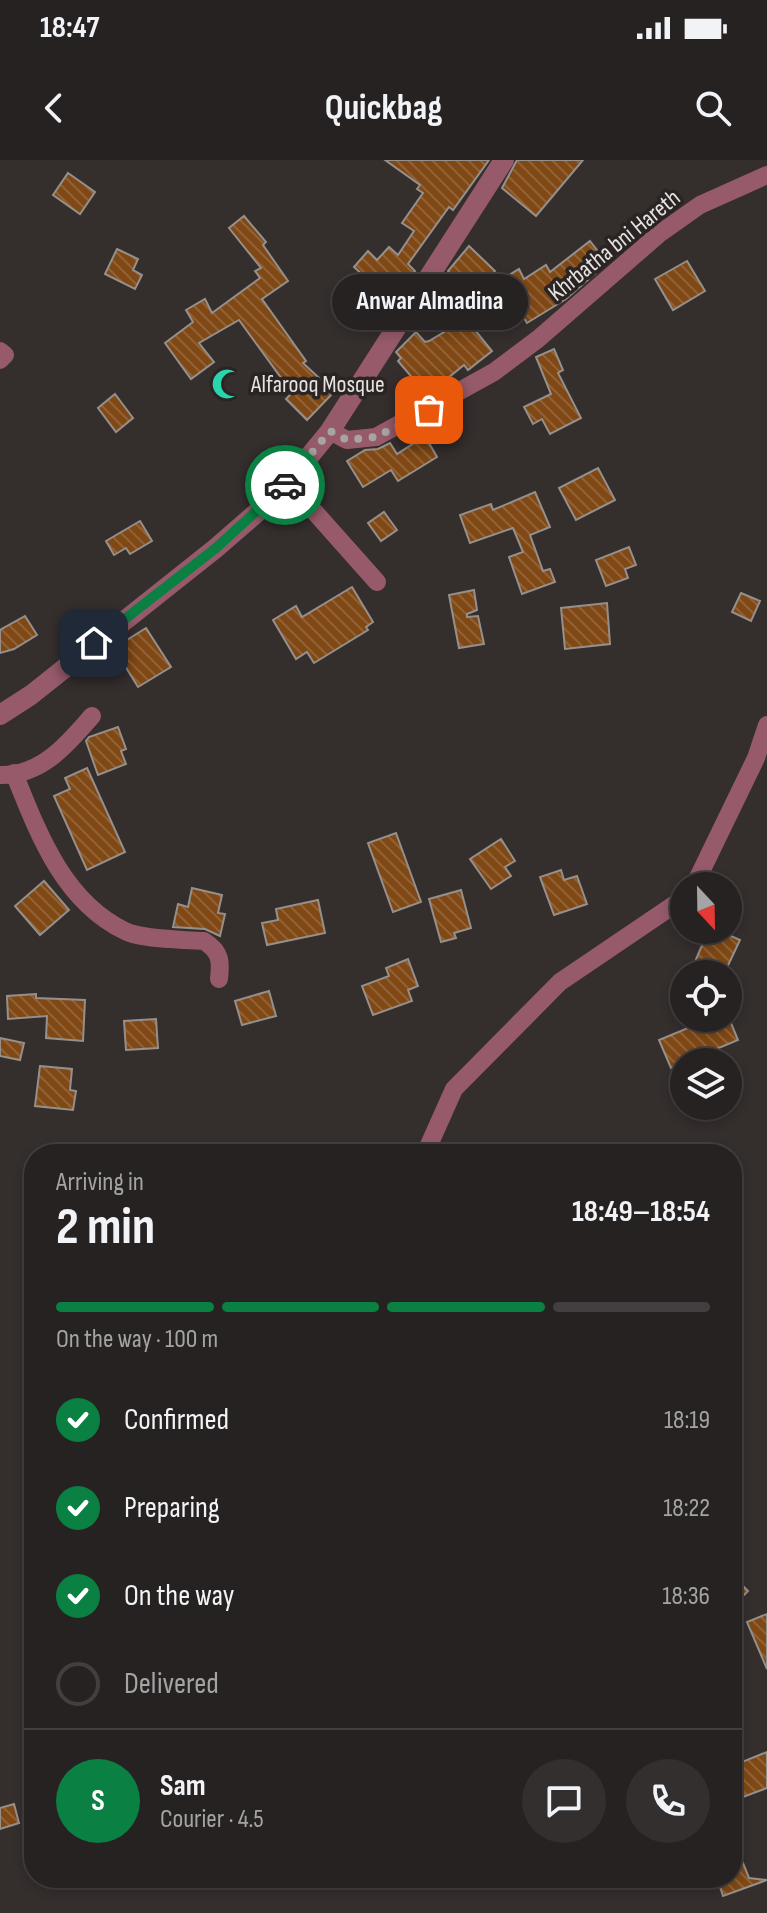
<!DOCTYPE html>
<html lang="en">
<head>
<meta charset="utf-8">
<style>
  :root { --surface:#272222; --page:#332f2f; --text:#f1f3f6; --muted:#a4a4a5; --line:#433f40; --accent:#0b8043 }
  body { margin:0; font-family:"Sofia Sans Condensed",sans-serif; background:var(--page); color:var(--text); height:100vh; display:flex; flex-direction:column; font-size:30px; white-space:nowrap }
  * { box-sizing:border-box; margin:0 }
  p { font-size:26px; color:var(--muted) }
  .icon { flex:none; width:44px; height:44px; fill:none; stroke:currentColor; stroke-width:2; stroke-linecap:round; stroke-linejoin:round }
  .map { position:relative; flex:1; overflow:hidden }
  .panel { position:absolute; left:24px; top:984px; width:718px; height:744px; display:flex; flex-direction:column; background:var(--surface); border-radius:32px; box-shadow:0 4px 12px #0003,0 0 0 2px var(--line) }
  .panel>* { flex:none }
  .needle { width:52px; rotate:158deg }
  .fabs { position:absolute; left:670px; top:712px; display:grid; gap:16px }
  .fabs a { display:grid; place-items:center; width:72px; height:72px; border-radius:50%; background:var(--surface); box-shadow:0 4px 12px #0003,0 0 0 2px var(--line); font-size:40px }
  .pin { position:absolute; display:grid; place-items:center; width:68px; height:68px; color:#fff; margin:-34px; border-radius:16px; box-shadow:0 4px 12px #0006 }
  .courier { position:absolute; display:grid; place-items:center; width:80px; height:80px; margin:-40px; border:6px solid #0b8043; border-radius:50%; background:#fff; color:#222; box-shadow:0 2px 10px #0007 }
  .bubble { position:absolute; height:56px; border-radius:28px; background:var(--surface); box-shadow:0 4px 12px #0003,0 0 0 2px var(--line); font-size:26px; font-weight:700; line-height:56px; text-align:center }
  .headline em { font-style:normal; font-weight:700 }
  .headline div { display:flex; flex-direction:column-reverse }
  .headline { display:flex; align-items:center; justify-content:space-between; height:136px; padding:0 32px }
  h1 { font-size:52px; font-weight:700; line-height:60px }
  .bar { display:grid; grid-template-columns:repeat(4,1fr); gap:12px 8px; align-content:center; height:96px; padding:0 32px }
  .bar i { height:10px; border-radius:6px; background:var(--line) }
  .bar .active { background:var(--accent) }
  .bar p { grid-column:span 4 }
  .line { display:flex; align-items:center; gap:20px; padding:0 32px; border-top:2px solid var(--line) }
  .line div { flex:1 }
  .round { display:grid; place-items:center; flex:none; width:84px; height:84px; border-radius:42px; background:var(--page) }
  ol { padding:0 32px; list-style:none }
  li { display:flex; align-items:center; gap:24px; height:88px }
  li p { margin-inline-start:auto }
  li .icon { padding:8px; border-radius:50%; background:var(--accent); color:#fff; stroke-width:4 }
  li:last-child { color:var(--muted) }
  li i { width:44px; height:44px; border:4px solid var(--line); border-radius:50% }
  .status { display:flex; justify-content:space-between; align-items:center; height:56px; padding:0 40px; background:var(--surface); direction:ltr }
  .status svg { height:22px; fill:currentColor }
  header { display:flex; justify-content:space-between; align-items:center; height:104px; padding:0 32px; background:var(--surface); font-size:36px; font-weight:700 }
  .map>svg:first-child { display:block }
</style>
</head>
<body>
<div class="status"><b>18:47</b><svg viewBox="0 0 49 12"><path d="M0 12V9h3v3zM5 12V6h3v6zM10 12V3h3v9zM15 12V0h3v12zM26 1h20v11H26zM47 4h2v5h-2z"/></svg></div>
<header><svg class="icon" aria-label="back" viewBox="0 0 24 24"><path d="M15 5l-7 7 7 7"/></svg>Quickbag<svg class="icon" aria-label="search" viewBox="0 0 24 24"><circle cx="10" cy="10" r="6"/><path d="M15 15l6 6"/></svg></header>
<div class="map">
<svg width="767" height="1753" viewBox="0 0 767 1753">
  <defs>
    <pattern id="building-back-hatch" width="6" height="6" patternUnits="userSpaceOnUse" patternTransform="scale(2)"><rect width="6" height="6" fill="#7f4815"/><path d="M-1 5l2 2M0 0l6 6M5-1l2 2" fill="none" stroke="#916237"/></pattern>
  </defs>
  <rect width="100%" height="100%" fill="#342e2d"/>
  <g fill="url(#building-back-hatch)" stroke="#95908c" stroke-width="2">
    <polygon points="385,0 489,0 453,50 449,47 408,104 415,111 383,146 361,126 367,119 354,107 368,91 377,100 389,87 398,95 414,71 402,63 423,33 417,29 420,25"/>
    <polygon points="517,0 583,0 536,56 502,28"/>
    <polygon points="68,13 95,32 80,54 53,35"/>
    <polygon points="244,56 266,82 263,85 288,121 262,139 306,201 303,203 334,232 307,260 286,239 292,233 239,160 199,183 214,202 191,219 165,183 193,162 186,150 205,139 212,153 260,118 255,111 261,108 229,68"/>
    <polygon points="590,81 607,103 566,139 527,163 509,134 514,131 506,117 519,109 524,119 546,105 550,112"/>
    <polygon points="469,86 495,111 472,134 448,111"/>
    <polygon points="117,89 138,99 133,110 142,115 135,129 105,114"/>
    <polygon points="687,101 705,131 673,150 655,119"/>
    <polygon points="466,159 492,191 468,210 464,205 427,235 398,201 401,198 396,192 416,172 425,182 429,181"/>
    <polygon points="554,189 563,210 558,213 581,258 550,274 542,259 533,264 524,247 551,234 536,197"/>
    <polygon points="115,234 133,258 116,272 98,248"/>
    <polygon points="425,276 437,297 398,321 391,310 363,327 347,301 365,290 378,289 390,283 397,294"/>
    <polygon points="598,308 615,340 576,360 559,328"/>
    <polygon points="535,332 550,367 530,375 543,411 550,409 555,422 522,434 509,397 523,392 513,368 470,383 460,355 491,344 493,350"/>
    <polygon points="384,352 397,370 381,381 368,363"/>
    <polygon points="140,361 152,381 130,394 126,388 114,395 106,381"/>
    <polygon points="629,387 636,405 625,409 628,418 606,426 596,400"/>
    <polygon points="352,427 373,462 366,467 368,470 314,503 307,492 296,499 273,460 296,446 302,457"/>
    <polygon points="474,430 477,450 467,454 467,457 478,456 484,484 459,488 449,435"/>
    <polygon points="741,433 760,441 751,461 732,452"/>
    <polygon points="607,443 610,484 565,489 561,448"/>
    <polygon points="25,456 37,475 14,489 0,493 0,470"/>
    <polygon points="146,468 171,507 138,527 114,488"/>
    <polygon points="118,567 126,589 121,591 126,604 98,615 86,581 89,577"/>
    <polygon points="87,608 125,692 87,710 54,636 70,629 65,618"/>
    <polygon points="396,673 421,742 393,752 368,683"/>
    <polygon points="501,679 515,701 505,707 511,716 491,729 470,699"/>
    <polygon points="561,710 564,720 577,716 587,744 554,755 540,717"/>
    <polygon points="44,721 69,750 40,775 15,746"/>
    <polygon points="192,728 222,735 218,753 225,754 220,776 205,769 173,767 178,744 188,747"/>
    <polygon points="461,730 471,768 454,773 456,778 441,782 429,739"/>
    <polygon points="318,740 325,773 267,785 262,763 278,760 276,749"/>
    <polygon points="720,771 740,780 724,814 698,814 691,811 706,776 717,780"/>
    <polygon points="408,799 418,826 408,830 412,841 373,855 362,826 389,816 386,808"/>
    <polygon points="269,831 276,856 242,865 235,841"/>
    <polygon points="36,834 36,838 85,840 83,881 46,878 47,856 8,859 7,836"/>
    <polygon points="712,858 729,858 738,880 671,908 659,880"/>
    <polygon points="156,859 158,888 126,890 124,861"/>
    <polygon points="0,878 24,883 20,900 0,896"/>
    <polygon points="40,906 72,909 70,930 76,931 73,950 35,946"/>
    <polygon points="732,1415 748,1431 732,1447"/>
    <polygon points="767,1454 767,1509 747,1462"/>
    <polygon points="767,1592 767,1628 743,1637 732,1606"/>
    <polygon points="14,1644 19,1663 0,1669 0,1648"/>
    <polygon points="732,1676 749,1718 767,1720 723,1736 717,1718 732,1718"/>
  </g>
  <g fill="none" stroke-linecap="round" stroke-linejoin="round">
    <g stroke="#965a6b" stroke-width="18">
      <polyline points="0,191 5,195 0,200"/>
      <polyline points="330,271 347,280 376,277 494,212 538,179 659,74 700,45 767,15"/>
      <polyline points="288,322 377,422"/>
      <path d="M 14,613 C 38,673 63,741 125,771 C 140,779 185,780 204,781 C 221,792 221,801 219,819"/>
      <path d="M 0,615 C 41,616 67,585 92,556"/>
      <polyline points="694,726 756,598 767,565"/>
      <polyline points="425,994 454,929 560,822 684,738"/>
    </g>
    <polyline stroke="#965a6b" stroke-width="20" points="0,555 31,535 216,388 270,341 294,315 330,271 504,0"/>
  </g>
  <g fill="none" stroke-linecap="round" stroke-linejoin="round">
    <polyline stroke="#a8a4a3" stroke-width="8" stroke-dasharray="0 14.4" points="285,325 330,271 347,280 376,277 429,250"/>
    <polyline stroke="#0b8043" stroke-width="10" points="94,483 216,388 285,325"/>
  </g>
  <defs>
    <g id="mosque-bare" transform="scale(2.4)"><path d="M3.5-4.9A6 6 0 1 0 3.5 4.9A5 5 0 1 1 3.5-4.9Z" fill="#29d5ad" stroke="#2a2423" stroke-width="2.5" paint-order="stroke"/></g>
  </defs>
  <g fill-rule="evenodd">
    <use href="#mosque-bare" x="227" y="224"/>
  </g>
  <g text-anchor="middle" stroke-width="7" stroke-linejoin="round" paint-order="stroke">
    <g font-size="24" fill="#e7e3e3" stroke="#2a2423">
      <text transform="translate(614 85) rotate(-39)" y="8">Khrbatha bni Hareth</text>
    </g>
    <g font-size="24" fill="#e7e3e3" stroke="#2a2423" text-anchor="start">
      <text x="251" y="232">Alfarooq Mosque</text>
    </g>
  </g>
</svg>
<div class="fabs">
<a><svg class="needle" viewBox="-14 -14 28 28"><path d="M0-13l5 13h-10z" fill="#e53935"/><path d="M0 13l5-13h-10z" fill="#a4a4a5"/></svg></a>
<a><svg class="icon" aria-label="locate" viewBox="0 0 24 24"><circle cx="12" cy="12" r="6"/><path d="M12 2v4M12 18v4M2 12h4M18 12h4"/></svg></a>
<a><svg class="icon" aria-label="layers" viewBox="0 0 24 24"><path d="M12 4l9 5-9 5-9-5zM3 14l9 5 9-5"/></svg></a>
</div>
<div class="pin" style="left:429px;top:250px;background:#ea580c"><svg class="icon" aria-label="bag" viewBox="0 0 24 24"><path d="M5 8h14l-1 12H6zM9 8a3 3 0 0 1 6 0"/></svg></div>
<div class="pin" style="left:94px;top:483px;background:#1f2937"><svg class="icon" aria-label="home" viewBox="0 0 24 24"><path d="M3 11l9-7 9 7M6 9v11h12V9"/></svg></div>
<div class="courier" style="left:285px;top:325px"><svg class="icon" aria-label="car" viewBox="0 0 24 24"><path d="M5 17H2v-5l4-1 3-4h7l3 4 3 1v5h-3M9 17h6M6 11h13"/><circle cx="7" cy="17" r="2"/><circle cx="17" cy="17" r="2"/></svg></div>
<div class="bubble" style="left:332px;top:114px;width:196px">Anwar Almadina</div>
<section class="panel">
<div class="headline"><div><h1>2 min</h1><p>Arriving in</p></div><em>18:49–18:54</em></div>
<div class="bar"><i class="active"></i><i class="active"></i><i class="active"></i><i></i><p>On the way · 100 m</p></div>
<ol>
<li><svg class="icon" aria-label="check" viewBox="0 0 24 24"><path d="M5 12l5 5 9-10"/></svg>Confirmed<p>18:19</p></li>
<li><svg class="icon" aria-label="check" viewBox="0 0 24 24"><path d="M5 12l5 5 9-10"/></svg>Preparing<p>18:22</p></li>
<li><svg class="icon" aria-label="check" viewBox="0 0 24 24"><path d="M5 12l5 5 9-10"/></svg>On the way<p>18:36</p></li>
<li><i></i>Delivered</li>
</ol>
<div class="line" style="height:144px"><b class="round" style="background:var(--accent);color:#fff">S</b><div><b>Sam</b><p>Courier · 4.5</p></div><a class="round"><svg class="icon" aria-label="chat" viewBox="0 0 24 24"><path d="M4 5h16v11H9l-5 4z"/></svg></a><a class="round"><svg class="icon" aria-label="phone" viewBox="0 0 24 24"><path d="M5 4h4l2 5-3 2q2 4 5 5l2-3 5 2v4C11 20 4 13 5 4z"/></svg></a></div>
</section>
</div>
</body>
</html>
